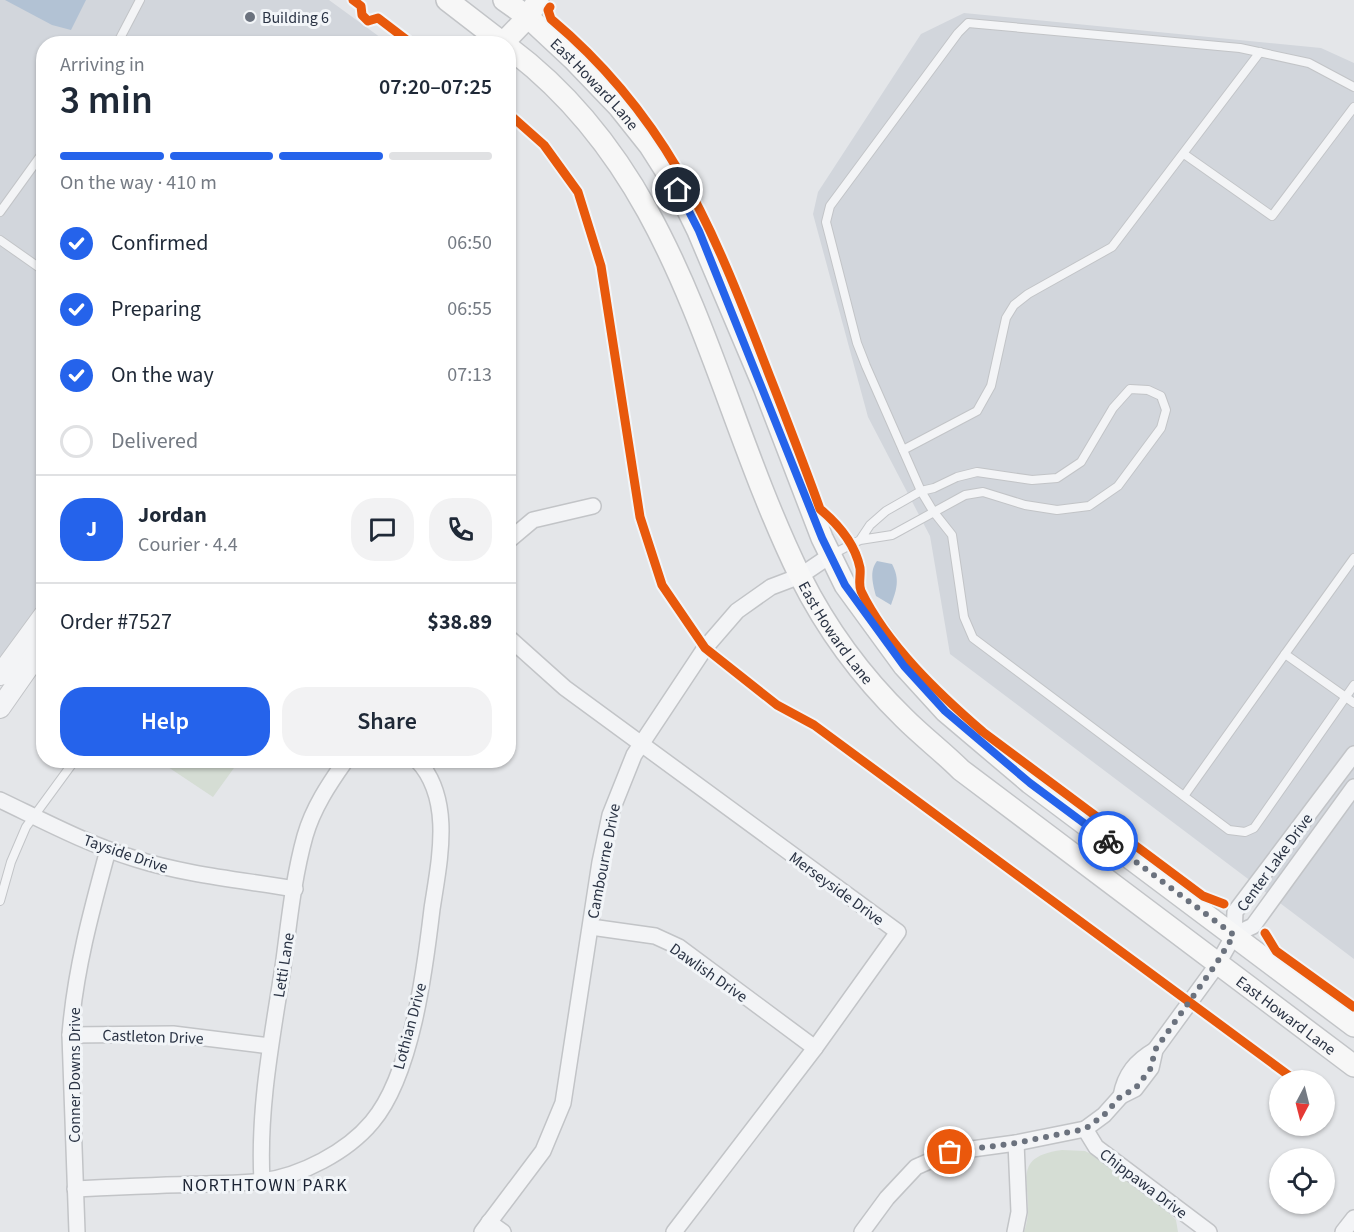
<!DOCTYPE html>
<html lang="en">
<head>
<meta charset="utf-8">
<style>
  :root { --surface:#fff; --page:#f2f2f3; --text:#1f2937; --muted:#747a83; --line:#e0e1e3; --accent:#2563eb }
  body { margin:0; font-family:"Source Sans 3",sans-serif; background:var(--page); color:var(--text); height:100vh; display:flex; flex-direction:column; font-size:22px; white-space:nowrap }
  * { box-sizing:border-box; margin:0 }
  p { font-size:20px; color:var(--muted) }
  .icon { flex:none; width:33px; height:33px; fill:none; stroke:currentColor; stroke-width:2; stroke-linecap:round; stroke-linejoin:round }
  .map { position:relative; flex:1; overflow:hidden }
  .panel { position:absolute; left:36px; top:36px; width:480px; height:732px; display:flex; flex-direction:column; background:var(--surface); border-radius:24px; box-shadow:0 2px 4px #0004 }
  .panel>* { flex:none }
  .needle { width:39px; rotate:187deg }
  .buttons { position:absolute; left:1269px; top:1070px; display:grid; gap:12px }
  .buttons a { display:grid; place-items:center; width:66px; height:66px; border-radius:50%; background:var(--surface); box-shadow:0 2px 4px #0004; font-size:30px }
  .pin { position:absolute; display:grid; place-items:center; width:51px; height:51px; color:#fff; margin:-26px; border:3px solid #fff; border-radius:50%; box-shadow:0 2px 6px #0007 }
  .courier { position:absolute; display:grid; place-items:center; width:60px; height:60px; margin:-30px; border:4px solid #2563eb; border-radius:50%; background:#fff; color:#222; box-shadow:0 2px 8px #0007 }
  .overview em { font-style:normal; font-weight:600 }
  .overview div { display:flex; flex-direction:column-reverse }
  .overview { display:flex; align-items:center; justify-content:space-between; height:102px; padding:0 24px }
  h1 { font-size:39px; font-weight:600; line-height:45px }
  .bar { display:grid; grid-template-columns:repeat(4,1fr); gap:9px 6px; align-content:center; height:72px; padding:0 24px }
  .bar i { height:8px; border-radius:4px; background:var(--line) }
  .bar .current { background:var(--accent) }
  .bar p { grid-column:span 4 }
  .line { display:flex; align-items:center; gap:15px; padding:0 24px; border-top:2px solid var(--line) }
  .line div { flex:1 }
  .round { display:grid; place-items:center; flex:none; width:63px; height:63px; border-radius:24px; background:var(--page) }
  ol { padding:0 24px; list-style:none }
  li { display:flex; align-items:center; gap:18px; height:66px }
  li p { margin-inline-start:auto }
  li .icon { padding:6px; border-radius:50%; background:var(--accent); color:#fff; stroke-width:4 }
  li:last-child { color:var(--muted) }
  li i { width:33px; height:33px; border:3px solid var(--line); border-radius:50% }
  .cta { display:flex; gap:12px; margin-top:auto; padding:12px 24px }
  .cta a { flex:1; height:69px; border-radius:24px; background:var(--accent); color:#fff; font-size:24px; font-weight:600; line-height:69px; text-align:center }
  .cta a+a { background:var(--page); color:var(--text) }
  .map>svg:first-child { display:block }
</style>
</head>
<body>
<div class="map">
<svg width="1354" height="1232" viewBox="0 0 1354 1232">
  <rect width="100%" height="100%" fill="#e4e6e9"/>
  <g fill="#d2d6dc">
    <polygon points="0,0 329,0 388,43 44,44 43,607 0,666"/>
    <polygon points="964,13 1321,48 1354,63 1354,959 950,654 930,536 868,417 813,214 818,192 921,34"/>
  </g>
  <g fill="#d5ddd4">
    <polygon points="159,761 239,761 213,797"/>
    <path d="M 1062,1150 L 1085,1151 L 1095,1156 L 1168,1212 L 1176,1220 L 1178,1232 L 1024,1232 C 1039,1190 1003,1158 1062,1150 Z"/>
  </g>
  <g fill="#b2c2d4">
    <polygon points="5,0 86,0 71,30 52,25"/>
    <path d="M 877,561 L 892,564 C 900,579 897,589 891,605 L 876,596 C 873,584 869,571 877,561 Z"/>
  </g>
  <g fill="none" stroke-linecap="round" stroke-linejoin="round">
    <g stroke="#c2c4c7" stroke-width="10">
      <g id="service">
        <polyline points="117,44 140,0"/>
        <polyline points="1354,87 1309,63 1240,48 968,23 958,33 830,206 826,222 857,343 866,366 921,491 933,511 952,535 964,617 973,638 1229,830 1245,832 1254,828 1354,685"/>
        <polyline points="1184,154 1272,216 1354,107"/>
        <polyline points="0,212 44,151"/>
        <polyline points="0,240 44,271"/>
        <polyline points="903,450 977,411 991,386 1006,318 1014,305 1028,294 1112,247 1260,52"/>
        <polyline points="831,555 860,540 892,535 965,495 983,492 1025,505 1057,510 1089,506 1118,486 1161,428 1166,410 1161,396 1148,390 1130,389 1113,408 1081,462 1057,478 1032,480 977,472 957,477 934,488 921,491 886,511 870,525 860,540"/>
        <polyline points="1354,558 1285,654 1354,703"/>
        <polyline points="1184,796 1285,654"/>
        <polyline points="0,901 11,862 26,827 75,760"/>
      </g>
    </g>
    <g stroke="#c2c4c7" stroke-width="18">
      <g id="minor">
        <polyline points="508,541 533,520 593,506"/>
        <polyline points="508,637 565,688 898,932 815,1048 674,1232"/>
        <path d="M 0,800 C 44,821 89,845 136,859 C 187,875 242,880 295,889"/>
        <polyline points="591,927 655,936 679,947 815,1048"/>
        <polyline points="1234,935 1253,926 1354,787"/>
        <polyline points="70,1035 173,1034 270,1046"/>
        <path d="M 1121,1096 C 1125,1074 1136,1061 1155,1050"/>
        <polyline points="1085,1129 1096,1147 1209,1232"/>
        <path d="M 262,1181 C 258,1109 272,1038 283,967 C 289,924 293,879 305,836 C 313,808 329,784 346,760"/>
        <path d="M 75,1189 C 118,1187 160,1185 203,1184 C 222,1183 243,1184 262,1181 C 301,1176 347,1152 372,1122 C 412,1075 425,969 432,909 C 439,862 454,799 417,760"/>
        <polyline points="489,1222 503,1232"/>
        <path d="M 77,1232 L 70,1035 C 75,971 91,912 108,850"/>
        <polyline points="482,1232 543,1151 563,1103 600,862 610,815 634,755 705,648 737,611 771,587 800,576 831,555"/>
        <polyline points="862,1232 887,1198 916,1167 950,1152 1016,1143 1085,1129 1104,1115 1121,1096 1135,1089 1151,1068 1155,1050 1217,965 1234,935 1235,912 1354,754"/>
        <polyline points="1015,1232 1019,1212 1016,1143"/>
        <polyline points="1343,1232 1354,1218"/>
      </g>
    </g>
    <g stroke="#c2c4c7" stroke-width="22">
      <g id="tertiary">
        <polyline points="0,675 44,615"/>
        <polyline points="0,708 44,645"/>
      </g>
    </g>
    <g stroke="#c2c4c7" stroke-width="24">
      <g id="secondary">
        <polyline points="447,0 504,44"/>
        <path id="s1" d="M 504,0 L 528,17 L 573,59 L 619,107 L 650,146 L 678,190 L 698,231 L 764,387 L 822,538 L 845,585 L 904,666 L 945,711 L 1030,783 L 1354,1026"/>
        <polyline points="503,43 528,17 538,0"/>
        <path id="s2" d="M 508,47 C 685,179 709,390 800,576 C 826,628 863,678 904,718 C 923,737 943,752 961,770 L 1354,1066"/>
      </g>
    </g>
    <use href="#service" stroke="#f3f4f6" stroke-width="8"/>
    <use href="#minor" stroke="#f3f4f6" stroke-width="15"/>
    <use href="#tertiary" stroke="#f3f4f6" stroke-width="20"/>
    <use href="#secondary" stroke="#f7f7f7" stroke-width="21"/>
    <g stroke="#f2f5f8" stroke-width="13">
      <g id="cycleway">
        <polyline points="353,0 361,6 362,15 368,21 378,18 412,44"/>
        <path d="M 550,7 L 548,10 L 551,19 C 663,113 709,218 760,351 C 780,403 801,456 820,509 C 838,524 855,543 860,568 C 861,576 858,584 861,591 C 887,645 939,694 983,732 L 1203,896 L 1224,904"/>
        <polyline points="508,113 544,145 578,192 601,266 640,517 662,585 705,648 777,705 814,725 1295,1080"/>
        <polyline points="1265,933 1276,951 1354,1007"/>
      </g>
    </g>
    <use href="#cycleway" stroke="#e8590c" stroke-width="9"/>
  </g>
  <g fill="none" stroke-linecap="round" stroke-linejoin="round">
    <polyline stroke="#6b727e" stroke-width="6" stroke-dasharray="0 10.8" points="950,1152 1016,1143 1085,1129 1104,1115 1121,1096 1135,1089 1151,1068 1155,1050 1216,964 1234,935 1108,841"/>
    <polyline stroke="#2563eb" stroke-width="8" points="678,190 699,231 822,538 845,585 904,666 945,711 1030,783 1108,841"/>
  </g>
  <circle fill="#6b727e" stroke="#f2f5f8" stroke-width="2" cx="250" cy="17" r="6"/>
  <g text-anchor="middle" stroke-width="6" stroke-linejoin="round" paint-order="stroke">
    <g font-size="16" fill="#2a3344" stroke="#f2f5f8" text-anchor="start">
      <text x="262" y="23">Building 6</text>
    </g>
    <g font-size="16" fill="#2a3344" stroke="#f2f5f8">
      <text dy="6" stroke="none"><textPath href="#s1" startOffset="124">East Howard Lane</textPath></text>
      <text dy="6" stroke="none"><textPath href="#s2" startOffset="680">East Howard Lane</textPath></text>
      <text transform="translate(126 853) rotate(19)" y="6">Tayside Drive</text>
      <text transform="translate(603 861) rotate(-79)" y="6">Cambourne Drive</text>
      <text transform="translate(1274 862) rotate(-54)" y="6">Center Lake Drive</text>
      <text transform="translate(837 888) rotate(36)" y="6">Merseyside Drive</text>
      <text transform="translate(283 965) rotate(-81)" y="6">Letti Lane</text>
      <text transform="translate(709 972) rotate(35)" y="6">Dawlish Drive</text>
      <text dy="6" stroke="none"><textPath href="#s2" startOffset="1274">East Howard Lane</textPath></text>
      <text transform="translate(409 1026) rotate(-75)" y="6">Lothian Drive</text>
      <text transform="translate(153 1036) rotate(2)" y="6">Castleton Drive</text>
      <text transform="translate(74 1075) rotate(-90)" y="6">Conner Downs Drive</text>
      <text transform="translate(1144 1183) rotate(37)" y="6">Chippawa Drive</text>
    </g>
    <g font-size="18" letter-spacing="1.5" fill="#1c2434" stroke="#f2f5f8">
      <text x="265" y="1191">NORTHTOWN PARK</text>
    </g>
  </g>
</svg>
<div class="buttons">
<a><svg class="needle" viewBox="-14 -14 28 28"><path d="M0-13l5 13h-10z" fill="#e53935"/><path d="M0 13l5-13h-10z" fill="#747a83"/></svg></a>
<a><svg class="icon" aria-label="locate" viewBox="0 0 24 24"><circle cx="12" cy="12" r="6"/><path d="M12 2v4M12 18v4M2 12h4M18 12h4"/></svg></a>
</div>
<div class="pin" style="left:950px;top:1152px;background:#ea580c"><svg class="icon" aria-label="bag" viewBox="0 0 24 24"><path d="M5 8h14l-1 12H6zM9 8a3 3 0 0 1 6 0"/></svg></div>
<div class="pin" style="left:678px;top:190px;background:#1f2937"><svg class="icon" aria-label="home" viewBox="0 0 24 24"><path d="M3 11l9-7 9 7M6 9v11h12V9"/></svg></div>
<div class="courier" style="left:1108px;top:841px"><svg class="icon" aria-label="bike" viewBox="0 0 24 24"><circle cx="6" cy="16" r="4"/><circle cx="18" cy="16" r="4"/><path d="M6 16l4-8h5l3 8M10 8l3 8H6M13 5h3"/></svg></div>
<section class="panel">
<div class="overview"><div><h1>3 min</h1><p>Arriving in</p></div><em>07:20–07:25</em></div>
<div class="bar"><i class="current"></i><i class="current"></i><i class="current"></i><i></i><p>On the way · 410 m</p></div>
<ol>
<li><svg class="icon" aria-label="check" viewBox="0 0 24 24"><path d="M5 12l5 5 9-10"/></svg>Confirmed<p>06:50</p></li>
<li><svg class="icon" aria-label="check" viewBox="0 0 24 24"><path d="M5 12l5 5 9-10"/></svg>Preparing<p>06:55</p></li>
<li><svg class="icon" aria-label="check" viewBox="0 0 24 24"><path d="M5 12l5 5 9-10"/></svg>On the way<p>07:13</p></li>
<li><i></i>Delivered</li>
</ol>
<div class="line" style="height:108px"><b class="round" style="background:var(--accent);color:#fff">J</b><div><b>Jordan</b><p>Courier · 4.4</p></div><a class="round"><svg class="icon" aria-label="chat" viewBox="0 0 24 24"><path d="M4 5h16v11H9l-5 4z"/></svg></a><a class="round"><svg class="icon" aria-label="phone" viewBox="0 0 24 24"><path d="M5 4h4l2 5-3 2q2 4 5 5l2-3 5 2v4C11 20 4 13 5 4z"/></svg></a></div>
<div class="line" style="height:78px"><div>Order #7527</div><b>$38.89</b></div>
<div class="cta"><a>Help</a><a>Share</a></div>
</section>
</div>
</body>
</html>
